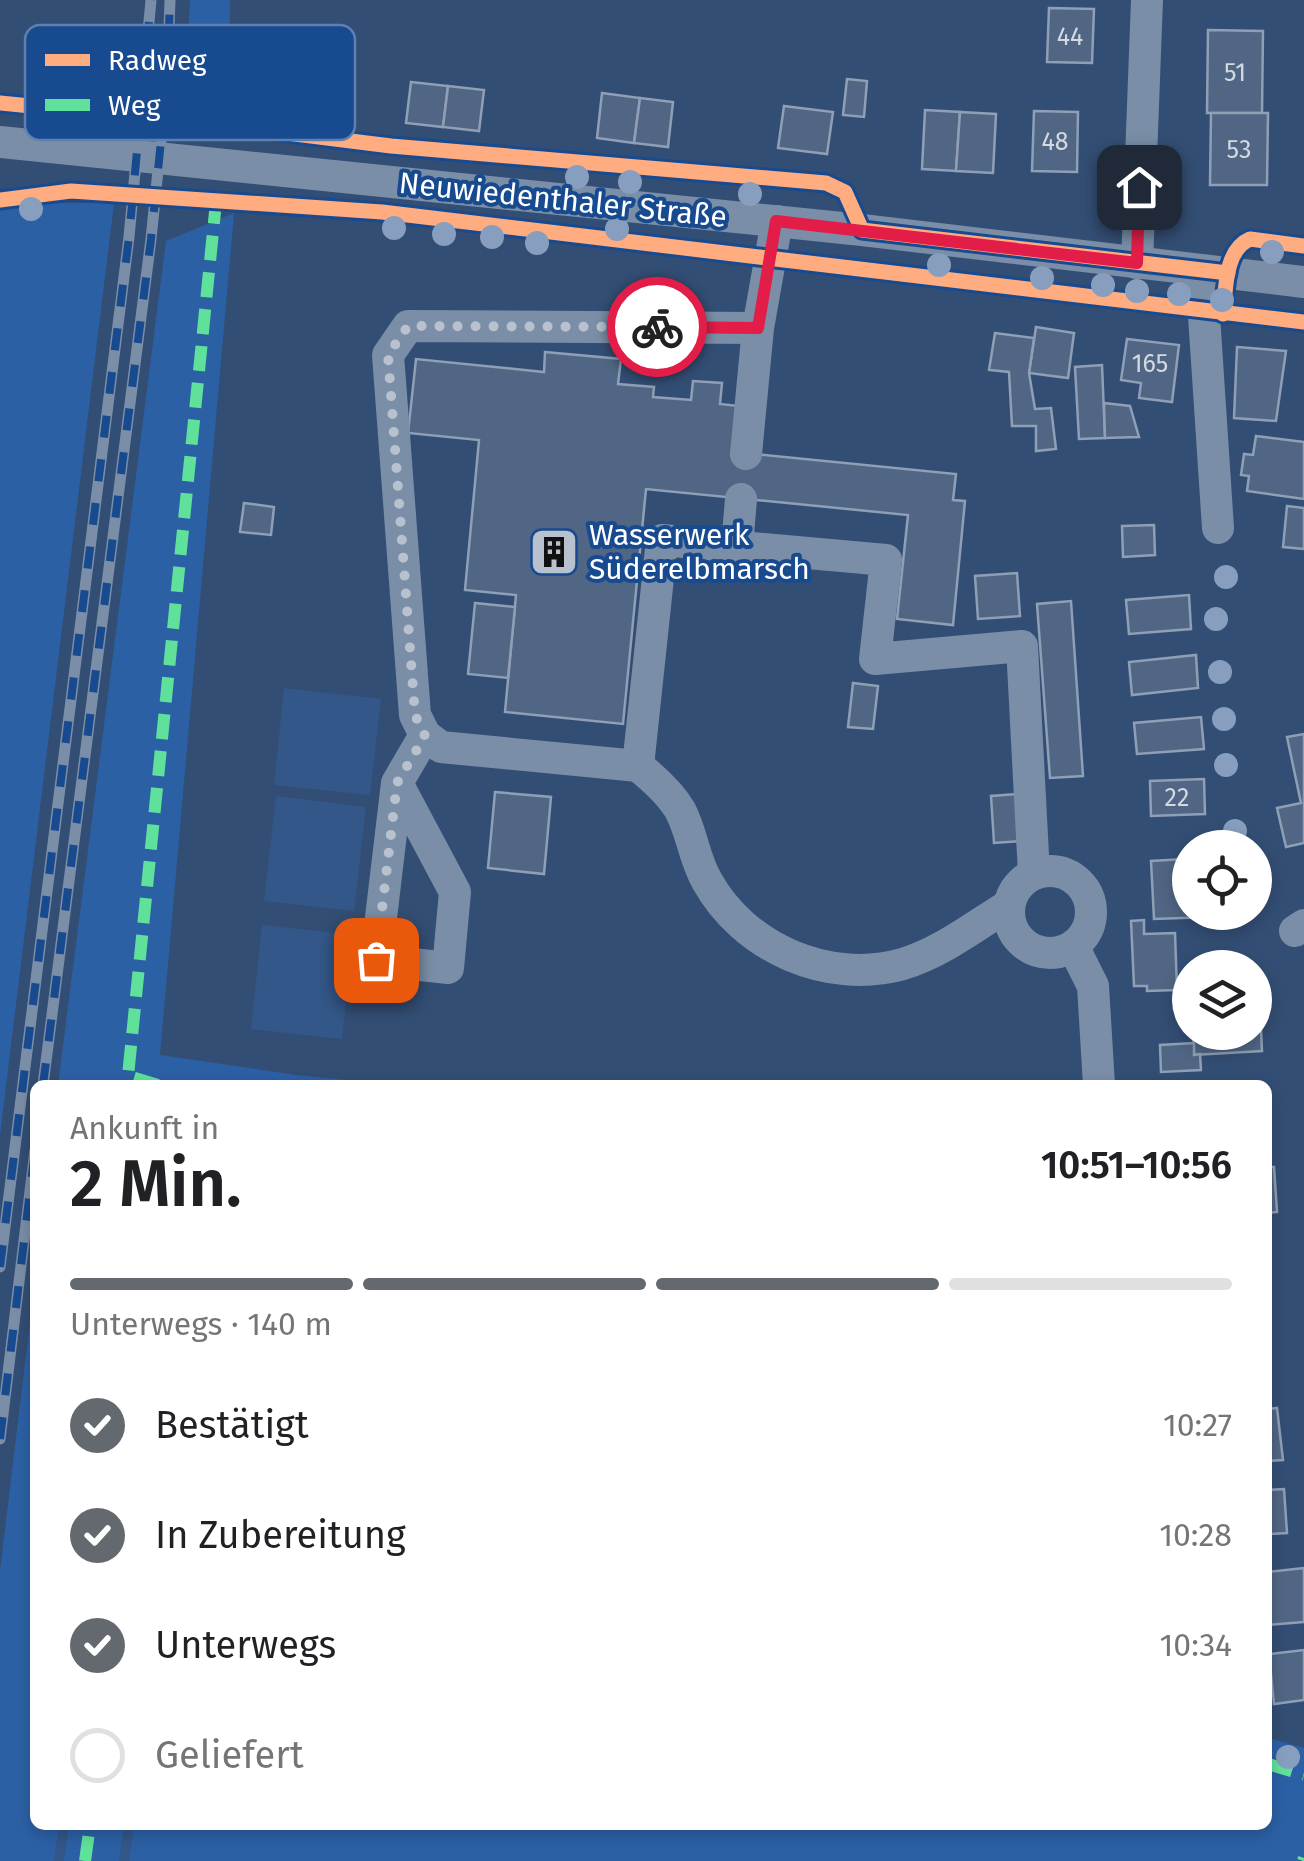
<!DOCTYPE html>
<html lang="de">
<head>
<meta charset="utf-8">
<style>
  :root { --surface:#fff; --page:#f6f6f6; --text:#202124; --muted:#757577; --line:#e0e0e0; --accent:#646970 }
  body { margin:0; font-family:"Fira Sans",sans-serif; background:var(--page); color:var(--text); height:100vh; display:flex; flex-direction:column; font-size:38px; white-space:nowrap }
  * { box-sizing:border-box; margin:0 }
  p { font-size:32px; color:var(--muted) }
  .icon { flex:none; width:55px; height:55px; fill:none; stroke:currentColor; stroke-width:2; stroke-linecap:round; stroke-linejoin:round }
  .map { position:relative; flex:1; overflow:hidden }
  .drawer { position:absolute; left:30px; top:1080px; width:1242px; height:750px; display:flex; flex-direction:column; background:var(--surface); border-radius:15px; box-shadow:0 5px 15px #0003 }
  .drawer>* { flex:none }
  .buttons { position:absolute; left:1172px; top:830px; display:grid; gap:20px }
  .buttons a { display:grid; place-items:center; width:100px; height:100px; border-radius:50%; background:var(--surface); box-shadow:0 5px 15px #0003; font-size:50px }
  .pin { position:absolute; display:grid; place-items:center; width:85px; height:85px; color:#fff; margin:-42px; border-radius:20px; box-shadow:0 5px 15px #0006 }
  .courier { position:absolute; display:grid; place-items:center; width:100px; height:100px; margin:-50px; border:8px solid #e11d48; border-radius:50%; background:#fff; color:#222; box-shadow:0 2px 12px #0007 }
  .head em { font-style:normal; font-weight:600 }
  .head div { display:flex; flex-direction:column-reverse }
  .head { display:flex; align-items:center; justify-content:space-between; height:170px; padding:0 40px }
  h1 { font-size:65px; font-weight:600; line-height:75px }
  .bar { display:grid; grid-template-columns:repeat(4,1fr); gap:15px 10px; align-content:center; height:120px; padding:0 40px }
  .bar i { height:12px; border-radius:8px; background:var(--line) }
  .bar .current { background:var(--accent) }
  .bar p { grid-column:span 4 }
  ol { padding:0 40px; list-style:none }
  li { display:flex; align-items:center; gap:30px; height:110px }
  li p { margin-inline-start:auto }
  li .icon { padding:10px; border-radius:50%; background:var(--accent); color:#fff; stroke-width:4 }
  li:last-child { color:var(--muted) }
  li i { width:55px; height:55px; border:5px solid var(--line); border-radius:50% }
  .map>svg:first-child { display:block }
</style>
</head>
<body>
<div class="map">
<svg width="1304" height="1861" viewBox="0 0 1304 1861">
  <rect width="100%" height="100%" fill="#334e74"/>
  <g fill="#2c60a5">
    <polygon points="190,0 230,0 228,116 184,110"/>
    <polygon points="45,203 114,203 0,1135 0,205"/>
    <polygon points="234,213 160,1055 296,1075 398,1085 58,1085 166,241"/>
    <polygon points="35,1280 35,1825 1268,1825 1268,1738 1304,1748 1304,1861 0,1861 0,1571"/>
  </g>
  <g fill="#335788">
    <polygon points="284,688 381,699 370,795 274,785"/>
    <polygon points="276,796 366,807 354,911 264,901"/>
    <polygon points="262,925 353,935 342,1039 251,1029"/>
  </g>
  <g fill="none" stroke-linecap="round" stroke-linejoin="round">
    <g stroke="#335788" stroke-width="10">
      <polyline points="59,1861 64,1825"/>
      <polyline points="124,1861 129,1825"/>
    </g>
  </g>
  <g fill="#506684" stroke="#8f9fb5" stroke-width="2.5">
    <polygon points="1049,8 1094,9 1092,63 1047,62"/>
    <polygon points="1208,30 1263,31 1262,113 1207,113"/>
    <polygon points="847,79 867,81 864,117 843,115"/>
    <polygon points="411,82 448,86 443,127 406,123"/>
    <polygon points="448,86 484,90 479,131 443,127"/>
    <polygon points="602,93 640,98 634,143 597,138"/>
    <polygon points="640,98 673,102 668,147 634,143"/>
    <polygon points="784,106 833,112 827,154 778,148"/>
    <polygon points="925,110 960,112 956,171 922,169"/>
    <polygon points="1034,111 1078,112 1077,172 1032,171"/>
    <polygon points="960,112 996,114 993,173 956,171"/>
    <polygon points="1211,113 1268,113 1267,185 1210,185"/>
    <polygon points="1036,327 1074,333 1068,378 1029,373"/>
    <polygon points="995,333 1034,338 1029,373 1035,409 1051,408 1056,449 1036,451 1036,426 1012,426 1009,372 989,370"/>
    <polygon points="1127,339 1179,345 1172,402 1139,398 1141,383 1121,380"/>
    <polygon points="1237,347 1286,351 1276,421 1234,418"/>
    <polygon points="545,352 621,359 618,384 654,387 653,397 691,400 693,381 722,383 720,404 739,406 734,452 956,474 953,500 965,501 953,625 897,619 908,515 646,489 623,724 505,712 516,595 465,590 479,440 408,433 416,359 544,372"/>
    <polygon points="1102,365 1105,438 1079,439 1075,367"/>
    <polygon points="1104,403 1130,406 1139,437 1105,438"/>
    <polygon points="1256,436 1304,442 1304,499 1247,491 1249,476 1241,475 1244,454 1253,455"/>
    <polygon points="244,503 274,507 271,535 240,532"/>
    <polygon points="1287,506 1304,508 1304,549 1283,547"/>
    <polygon points="1154,525 1155,555 1123,557 1122,526"/>
    <polygon points="1017,573 1020,616 978,619 975,576"/>
    <polygon points="1189,595 1191,629 1129,634 1126,600"/>
    <polygon points="1071,601 1083,776 1050,778 1037,604"/>
    <polygon points="475,603 515,607 508,678 468,674"/>
    <polygon points="1196,655 1198,688 1132,695 1129,662"/>
    <polygon points="853,683 878,686 873,729 848,727"/>
    <polygon points="1201,717 1204,749 1137,754 1134,723"/>
    <polygon points="1304,734 1304,843 1286,847 1277,808 1301,803 1287,737"/>
    <polygon points="1204,779 1205,814 1151,816 1150,781"/>
    <polygon points="495,792 551,797 544,874 488,868"/>
    <polygon points="1019,794 1023,841 994,843 991,796"/>
    <polygon points="1184,859 1185,879 1190,879 1190,912 1211,912 1211,917 1154,919 1151,861"/>
    <polygon points="1144,920 1144,934 1175,933 1177,990 1147,991 1147,986 1134,986 1131,921"/>
    <polygon points="1260,1008 1262,1051 1194,1055 1193,1032 1255,1032 1255,1009"/>
    <polygon points="1194,1043 1194,1055 1200,1054 1201,1070 1161,1072 1160,1045"/>
    <polygon points="1268,1167 1274,1167 1277,1212 1268,1213"/>
    <polygon points="1277,1408 1283,1460 1268,1461 1268,1409"/>
    <polygon points="1284,1489 1287,1533 1268,1534 1268,1490"/>
    <polygon points="1304,1568 1304,1622 1268,1625 1268,1572"/>
    <polygon points="1304,1650 1304,1700 1274,1704 1269,1654"/>
  </g>
  <g fill="none" stroke-linecap="round" stroke-linejoin="round">
    <g stroke="#7a8ea7" stroke-width="32">
      <polyline points="0,142 862,230 1304,282"/>
      <polyline points="777,221 758,328 408,326 388,355 415,715 425,735 441,747 638,766 662,540 886,560 875,659 1022,646 1034,874"/>
      <polyline points="1137,263 1147,0"/>
      <polyline points="1201,270 1218,528"/>
      <polyline points="746,454 758,328"/>
      <polyline points="737,547 741,499"/>
      <path d="M 638,766 C 653,778 670,793 680,810 C 692,832 694,859 707,881 C 744,948 828,985 903,964 C 942,952 975,926 1009,905"/>
      <polyline points="397,783 455,892 448,968 376,960 397,783 425,735"/>
      <circle cx="1050" cy="912" r="41"/>
      <polyline points="1295,931 1304,925"/>
      <polyline points="1073,946 1093,986 1099,1085"/>
    </g>
    <g stroke="#7b8ea7" stroke-width="11">
      <g id="rail">
        <polyline points="43,1085 151,239 167,82 170,0"/>
        <polyline points="0,1267 129,237 151,0"/>
        <polyline points="0,1439 35,1150"/>
      </g>
    </g>
    <use href="#rail" stroke="#184a8f" stroke-width="8" stroke-dasharray="22" stroke-linecap="butt"/>
    <g stroke="#60e19b" stroke-width="12" stroke-dasharray="25 12" stroke-linecap="butt">
      <polyline points="158,1085 128,1076 216,202"/>
      <polyline points="1268,1764 1304,1775"/>
      <polyline points="85,1861 90,1825"/>
      <polyline points="1303,1861 1304,1858"/>
    </g>
    <g stroke="#184a8f" stroke-width="21">
      <g id="cycleway">
        <polyline points="0,103 222,125 391,146 826,183 845,192 862,230 1228,273"/>
        <polyline points="0,200 71,191 382,212 1304,322"/>
        <path d="M 1223,314 C 1226,291 1224,250 1250,239 L 1304,246"/>
      </g>
    </g>
    <use href="#cycleway" stroke="#ffac80" stroke-width="15"/>
  </g>
  <g fill="#879ebe">
    <circle cx="1118" cy="160" r="12"/>
    <circle cx="577" cy="177" r="12"/>
    <circle cx="630" cy="182" r="12"/>
    <circle cx="750" cy="194" r="12"/>
    <circle cx="31" cy="209" r="12"/>
    <circle cx="394" cy="228" r="12"/>
    <circle cx="617" cy="229" r="12"/>
    <circle cx="444" cy="234" r="12"/>
    <circle cx="492" cy="237" r="12"/>
    <circle cx="537" cy="243" r="12"/>
    <circle cx="1272" cy="252" r="12"/>
    <circle cx="939" cy="265" r="12"/>
    <circle cx="1042" cy="278" r="12"/>
    <circle cx="1103" cy="285" r="12"/>
    <circle cx="1137" cy="291" r="12"/>
    <circle cx="1179" cy="294" r="12"/>
    <circle cx="1222" cy="300" r="12"/>
    <circle cx="1226" cy="577" r="12"/>
    <circle cx="1216" cy="619" r="12"/>
    <circle cx="1220" cy="672" r="12"/>
    <circle cx="1224" cy="719" r="12"/>
    <circle cx="1226" cy="765" r="12"/>
    <circle cx="1235" cy="831" r="12"/>
    <circle cx="1288" cy="1757" r="12"/>
  </g>
  <g fill="none" stroke-linecap="round" stroke-linejoin="round">
    <polyline stroke="#b8c1ce" stroke-width="10" stroke-dasharray="0 18" points="376,960 397,783 425,736 415,715 388,355 408,326 657,327"/>
    <polyline stroke="#e11d48" stroke-width="12" points="657,327 758,328 776,221 1137,263 1139,187"/>
  </g>
  <defs>
    <g id="building-square" transform="scale(2.5)"><rect x="-9" y="-9" width="18" height="18" rx="4" fill="#b8c1ce" stroke="#184a8f"/><path d="M-4-6H4V6H1V3H-1V6H-4ZM-2.5-4.3h1.7v1.8h-1.7ZM.8-4.3h1.7v1.8H.8ZM-2.5-1h1.7V.8h-1.7ZM.8-1h1.7V.8H.8Z" fill="#111"/></g>
  </defs>
  <g fill-rule="evenodd">
    <use href="#building-square" x="554" y="552"/>
  </g>
  <g text-anchor="middle" stroke-width="8" stroke-linejoin="round" paint-order="stroke">
    <g font-size="25" fill="#d3d9e0">
      <text x="1070" y="45">44</text>
      <text x="1235" y="81">51</text>
      <text x="1055" y="150">48</text>
      <text x="1239" y="158">53</text>
      <text x="1150" y="372">165</text>
      <text x="1177" y="806">22</text>
    </g>
    <g font-size="30" fill="#fff" stroke="#184a8f">
      <text transform="translate(563 200) rotate(6)" y="10">Neuwiedenthaler Straße</text>
    </g>
    <g font-size="30" fill="#fff" stroke="#184a8f" text-anchor="start">
      <text x="589" y="545">Wasserwerk<tspan x="589" dy="34">Süderelbmarsch</tspan></text>
    </g>
  </g>
  <rect x="25" y="25" width="330" height="115" rx="15" fill="#184a8f" stroke="#5d80b1" stroke-width="2.5"/>
  <rect x="45" y="54" width="45" height="12" fill="#ffac80"/>
  <rect x="45" y="99" width="45" height="12" fill="#60e19b"/>
  <g font-size="28" fill="#fff">
    <text x="108" y="70">Radweg</text>
    <text x="108" y="115">Weg</text>
  </g>
</svg>
<div class="buttons">
<a><svg class="icon" aria-label="locate" viewBox="0 0 24 24"><circle cx="12" cy="12" r="6"/><path d="M12 2v4M12 18v4M2 12h4M18 12h4"/></svg></a>
<a><svg class="icon" aria-label="layers" viewBox="0 0 24 24"><path d="M12 4l9 5-9 5-9-5zM3 14l9 5 9-5"/></svg></a>
</div>
<div class="pin" style="left:376px;top:960px;background:#ea580c"><svg class="icon" aria-label="bag" viewBox="0 0 24 24"><path d="M5 8h14l-1 12H6zM9 8a3 3 0 0 1 6 0"/></svg></div>
<div class="pin" style="left:1139px;top:187px;background:#1f2937"><svg class="icon" aria-label="home" viewBox="0 0 24 24"><path d="M3 11l9-7 9 7M6 9v11h12V9"/></svg></div>
<div class="courier" style="left:657px;top:327px"><svg class="icon" aria-label="bike" viewBox="0 0 24 24"><circle cx="6" cy="16" r="4"/><circle cx="18" cy="16" r="4"/><path d="M6 16l4-8h5l3 8M10 8l3 8H6M13 5h3"/></svg></div>
<section class="drawer">
<div class="head"><div><h1>2 Min.</h1><p>Ankunft in</p></div><em>10:51–10:56</em></div>
<div class="bar"><i class="current"></i><i class="current"></i><i class="current"></i><i></i><p>Unterwegs · 140 m</p></div>
<ol>
<li><svg class="icon" aria-label="check" viewBox="0 0 24 24"><path d="M5 12l5 5 9-10"/></svg>Bestätigt<p>10:27</p></li>
<li><svg class="icon" aria-label="check" viewBox="0 0 24 24"><path d="M5 12l5 5 9-10"/></svg>In Zubereitung<p>10:28</p></li>
<li><svg class="icon" aria-label="check" viewBox="0 0 24 24"><path d="M5 12l5 5 9-10"/></svg>Unterwegs<p>10:34</p></li>
<li><i></i>Geliefert</li>
</ol>
</section>
</div>
</body>
</html>
